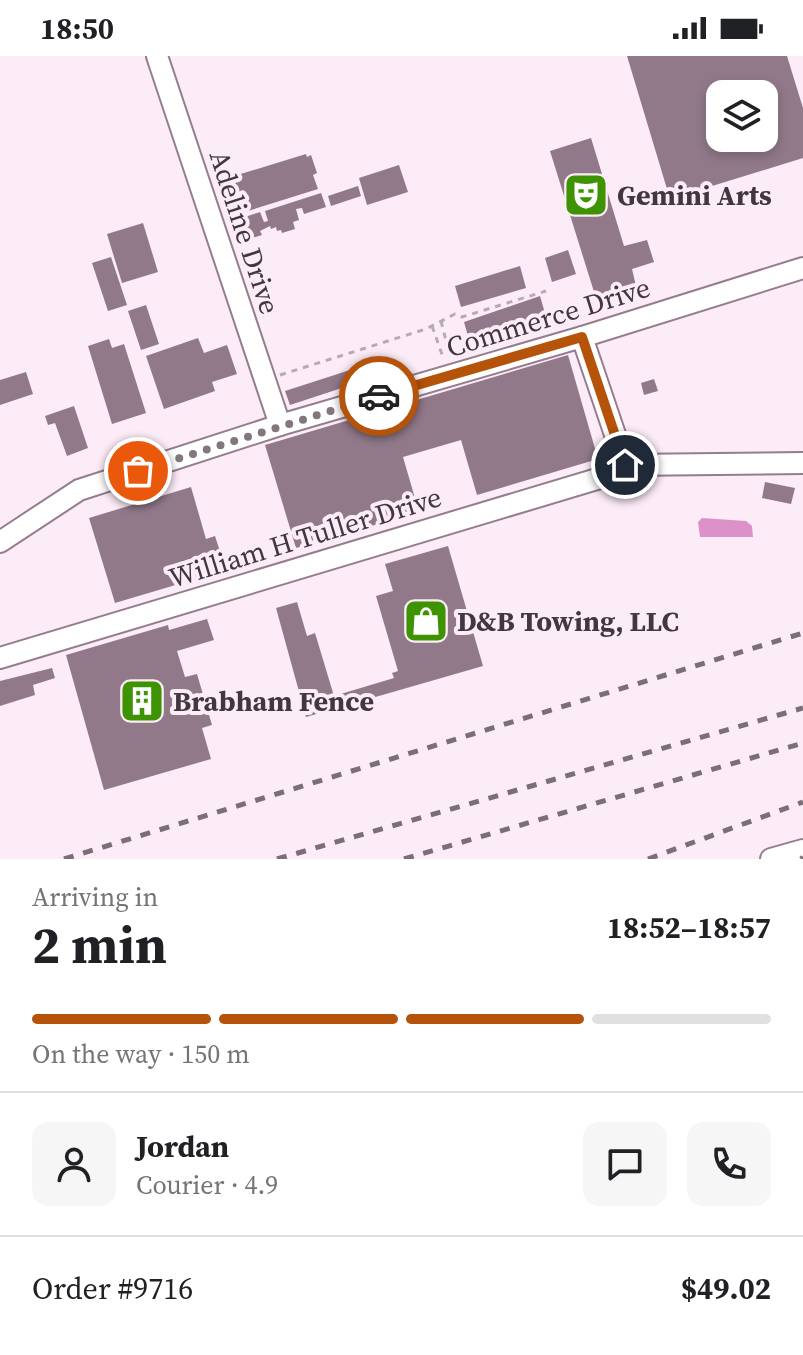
<!DOCTYPE html>
<html lang="en">
<head>
<meta charset="utf-8">
<style>
  :root { --surface:#fff; --page:#f6f6f6; --text:#202124; --muted:#757577; --line:#e0e0e0; --accent:#b45309 }
  body { margin:0; font-family:"Source Serif 4",serif; background:var(--page); color:var(--text); height:100vh; display:flex; flex-direction:column; font-size:30px; white-space:nowrap }
  * { box-sizing:border-box; margin:0 }
  p { font-size:26px; color:var(--muted) }
  .icon { flex:none; width:44px; height:44px; fill:none; stroke:currentColor; stroke-width:2; stroke-linecap:round; stroke-linejoin:round }
  .map { position:relative; height:803px; overflow:hidden }
  .panel { display:flex; flex-direction:column; background:var(--surface); flex:1 }
  .panel>* { flex:none }
  .tools { position:absolute; left:706px; top:24px; display:grid; gap:16px }
  .tools a { display:grid; place-items:center; width:72px; height:72px; border-radius:16px; background:var(--surface); box-shadow:0 4px 12px #0003; font-size:40px }
  .pin { position:absolute; display:grid; place-items:center; width:68px; height:68px; color:#fff; margin:-34px; border:4px solid #fff; border-radius:50%; box-shadow:0 2px 8px #0007 }
  .courier { position:absolute; display:grid; place-items:center; width:80px; height:80px; margin:-40px; border:6px solid #b45309; border-radius:50%; background:#fff; color:#222; box-shadow:0 2px 10px #0007 }
  .headline em { font-style:normal; font-weight:700 }
  .headline div { display:flex; flex-direction:column-reverse }
  .headline { display:flex; align-items:center; justify-content:space-between; height:136px; padding:0 32px }
  h1 { font-size:52px; font-weight:700; line-height:60px }
  .bar { display:grid; grid-template-columns:repeat(4,1fr); gap:12px 8px; align-content:center; height:96px; padding:0 32px }
  .bar i { height:10px; border-radius:6px; background:var(--line) }
  .bar .active { background:var(--accent) }
  .bar p { grid-column:span 4 }
  .line { display:flex; align-items:center; gap:20px; padding:0 32px; border-top:2px solid var(--line) }
  .line div { flex:1 }
  .round { display:grid; place-items:center; flex:none; width:84px; height:84px; border-radius:16px; background:var(--page) }
  .status { display:flex; justify-content:space-between; align-items:center; height:56px; padding:0 40px; background:var(--surface); direction:ltr }
  .status svg { height:22px; fill:currentColor }
  .map>svg:first-child { display:block }
</style>
</head>
<body>
<div class="status"><b>18:50</b><svg viewBox="0 0 49 12"><path d="M0 12V9h3v3zM5 12V6h3v6zM10 12V3h3v9zM15 12V0h3v12zM26 1h20v11H26zM47 4h2v5h-2z"/></svg></div>
<div class="map">
<svg width="803" height="803" viewBox="0 0 803 803">
  <rect width="100%" height="100%" fill="#fcecf7"/>
  <polygon fill="#dc92c9" points="702,462 746,465 752,470 753,481 700,481 698,466"/>
  <g fill="#91798a" fill-rule="evenodd">
    <path d="M 627,0 L 787,0 L 803,52 L 803,102 L 670,143 ZM 720,38 L 764,38 L 764,82 L 720,82 Z"/>
    <polygon points="591,82 624,190 647,184 654,206 632,213 636,230 599,241 598,238 595,239 550,95"/>
    <polygon points="306,98 307,101 311,99 317,117 313,119 318,133 232,160 221,124"/>
    <polygon points="399,109 408,136 367,149 359,122"/>
    <polygon points="358,130 361,140 331,150 328,140"/>
    <polygon points="321,137 326,151 304,158 302,152 296,153 299,164 293,166 295,173 282,177 281,174 277,175 276,171 271,173 270,170 260,175 262,179 249,183 248,178 244,179 239,163 260,156 264,166 268,165 265,155"/>
    <polygon points="143,167 158,216 122,227 107,178"/>
    <polygon points="568,194 576,218 552,226 545,202"/>
    <polygon points="111,201 127,249 108,255 92,207"/>
    <polygon points="520,210 526,232 461,251 455,230"/>
    <polygon points="540,240 549,271 472,294 464,266"/>
    <polygon points="146,249 159,288 141,294 128,255"/>
    <polygon points="198,282 204,297 227,289 237,318 212,326 215,335 164,353 146,300"/>
    <polygon points="109,283 112,292 124,288 146,357 112,368 88,290"/>
    <polygon points="568,299 598,403 477,439 461,384 403,401 419,456 296,492 265,389"/>
    <polygon points="350,314 354,328 290,349 285,335"/>
    <polygon points="26,316 33,338 0,349 0,324"/>
    <polygon points="654,323 658,335 644,339 641,327"/>
    <polygon points="74,350 88,392 67,400 55,367 48,369 45,360"/>
    <polygon points="765,426 795,432 791,448 762,442"/>
    <polygon points="191,431 206,483 215,480 226,514 115,547 89,462"/>
    <polygon points="448,490 483,610 306,661 276,552 297,546 307,580 315,577 334,640 394,622 392,617 398,615 376,540 393,535 385,508"/>
    <polygon points="207,563 214,584 177,595 185,621 197,618 212,669 202,672 211,703 104,734 66,599 168,569 169,574"/>
    <polygon points="52,612 55,622 33,629 35,639 0,650 0,625"/>
  </g>
  <g fill="none" stroke-linecap="round" stroke-linejoin="round">
    <g stroke="#957d8e" stroke-width="24">
      <g id="minor">
        <polyline points="157,0 280,369"/>
        <polyline points="625,409 803,407"/>
        <polyline points="0,486 79,434 280,369 582,281 803,212"/>
        <polyline points="0,602 627,414 582,281"/>
        <polyline points="771,803 803,794"/>
      </g>
    </g>
    <g stroke="#b8aab4" stroke-width="3" stroke-dasharray="6 6" stroke-linecap="butt">
      <polyline points="441,265 450,300"/>
      <polyline points="432,270 444,304"/>
      <polyline points="280,319 426,273 455,258 462,261 546,235"/>
    </g>
    <use href="#minor" stroke="#fff" stroke-width="20"/>
    <g stroke="#7b6e77" stroke-width="5" stroke-dasharray="10 10" stroke-linecap="butt">
      <polyline points="64,803 803,577"/>
      <polyline points="277,803 803,652"/>
      <polyline points="404,803 803,687"/>
      <polyline points="648,803 803,746"/>
      <polyline points="801,803 803,801"/>
    </g>
  </g>
  <g fill="none" stroke-linecap="round" stroke-linejoin="round">
    <polyline stroke="#83767f" stroke-width="8" stroke-dasharray="0 14.4" points="138,415 379,340"/>
    <polyline stroke="#b45309" stroke-width="10" points="379,340 582,281 625,409"/>
  </g>
  <defs>
    <g id="theatre-square" transform="scale(2.3)"><rect x="-9" y="-9" width="18" height="18" rx="4" fill="#3d9301" stroke="#fcecf7"/><path d="M-5-5.5Q0-4 5-5.5V0Q5 5 0 6Q-5 5-5 0ZM-3.3-2.5H-1v1.5H-3.3ZM1-2.5H3.3v1.5H1ZM-2.8 1Q0 5.5 2.8 1Z" fill="#fff"/></g>
    <g id="shop-square" transform="scale(2.3)"><rect x="-9" y="-9" width="18" height="18" rx="4" fill="#3d9301" stroke="#fcecf7"/><path d="M-5-2.5h2.3a2.7 3.5 0 0 1 5.4 0H5L5.5 6h-11ZM-1.5-2.5h3a1.5 2.3 0 0 0-3 0Z" fill="#fff"/></g>
    <g id="building-square" transform="scale(2.3)"><rect x="-9" y="-9" width="18" height="18" rx="4" fill="#3d9301" stroke="#fcecf7"/><path d="M-4-6H4V6H1V3H-1V6H-4ZM-2.5-4.3h1.7v1.8h-1.7ZM.8-4.3h1.7v1.8H.8ZM-2.5-1h1.7V.8h-1.7ZM.8-1h1.7V.8H.8Z" fill="#fff"/></g>
  </defs>
  <g fill-rule="evenodd">
    <use href="#theatre-square" x="586" y="139"/>
    <use href="#shop-square" x="426" y="565"/>
    <use href="#building-square" x="142" y="645"/>
  </g>
  <g text-anchor="middle" stroke-width="8" stroke-linejoin="round" paint-order="stroke">
    <g font-size="28" font-weight="bold" fill="#42373e" stroke="#fcecf7" text-anchor="start">
      <text x="617" y="149">Gemini Arts</text>
      <text x="457" y="575">D&amp;B Towing, LLC</text>
      <text x="173" y="655">Brabham Fence</text>
    </g>
    <g font-size="28" fill="#42373e" stroke="#fcecf7">
      <text transform="translate(245 176) rotate(72)" y="10">Adeline Drive</text>
      <text transform="translate(548 261) rotate(-17)" y="10">Commerce Drive</text>
      <text transform="translate(305 481) rotate(-17)" y="10">William H Tuller Drive</text>
    </g>
  </g>
</svg>
<div class="tools">
<a><svg class="icon" aria-label="layers" viewBox="0 0 24 24"><path d="M12 4l9 5-9 5-9-5zM3 14l9 5 9-5"/></svg></a>
</div>
<div class="pin" style="left:138px;top:415px;background:#ea580c"><svg class="icon" aria-label="bag" viewBox="0 0 24 24"><path d="M5 8h14l-1 12H6zM9 8a3 3 0 0 1 6 0"/></svg></div>
<div class="pin" style="left:625px;top:409px;background:#1f2937"><svg class="icon" aria-label="home" viewBox="0 0 24 24"><path d="M3 11l9-7 9 7M6 9v11h12V9"/></svg></div>
<div class="courier" style="left:379px;top:340px"><svg class="icon" aria-label="car" viewBox="0 0 24 24"><path d="M5 17H2v-5l4-1 3-4h7l3 4 3 1v5h-3M9 17h6M6 11h13"/><circle cx="7" cy="17" r="2"/><circle cx="17" cy="17" r="2"/></svg></div>
</div>
<section class="panel">
<div class="headline"><div><h1>2 min</h1><p>Arriving in</p></div><em>18:52–18:57</em></div>
<div class="bar"><i class="active"></i><i class="active"></i><i class="active"></i><i></i><p>On the way · 150 m</p></div>
<div class="line" style="height:144px"><a class="round"><svg class="icon" aria-label="person" viewBox="0 0 24 24"><circle cx="12" cy="8" r="4"/><path d="M4 21q1-7 8-7t8 7"/></svg></a><div><b>Jordan</b><p>Courier · 4.9</p></div><a class="round"><svg class="icon" aria-label="chat" viewBox="0 0 24 24"><path d="M4 5h16v11H9l-5 4z"/></svg></a><a class="round"><svg class="icon" aria-label="phone" viewBox="0 0 24 24"><path d="M5 4h4l2 5-3 2q2 4 5 5l2-3 5 2v4C11 20 4 13 5 4z"/></svg></a></div>
<div class="line" style="height:104px"><div>Order #9716</div><b>$49.02</b></div>
</section>
</body>
</html>
